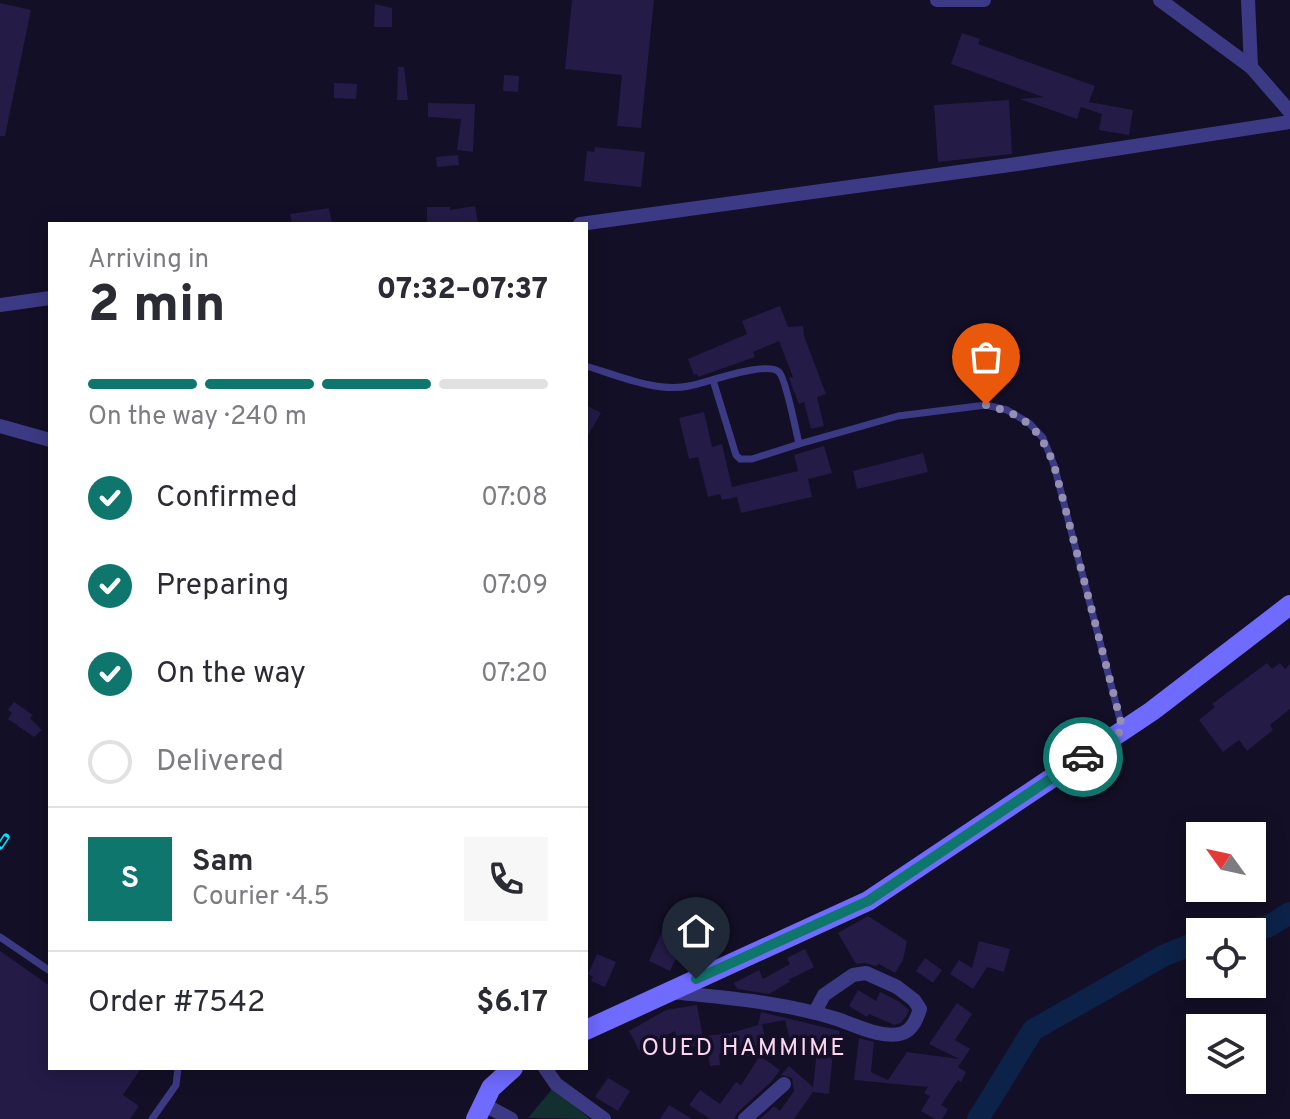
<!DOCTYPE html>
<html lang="en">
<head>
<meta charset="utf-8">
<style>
  :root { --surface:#fff; --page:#f7f7f7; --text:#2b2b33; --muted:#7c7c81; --line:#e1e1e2; --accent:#0f766e }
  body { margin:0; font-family:Overpass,sans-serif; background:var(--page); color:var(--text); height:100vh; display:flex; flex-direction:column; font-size:30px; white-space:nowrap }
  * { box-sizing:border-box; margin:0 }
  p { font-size:26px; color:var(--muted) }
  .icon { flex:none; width:44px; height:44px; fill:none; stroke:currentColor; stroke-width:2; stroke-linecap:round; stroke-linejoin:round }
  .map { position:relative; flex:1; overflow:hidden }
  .panel { position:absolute; left:48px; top:222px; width:540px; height:848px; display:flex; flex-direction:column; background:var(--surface); border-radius:0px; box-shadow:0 4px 20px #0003 }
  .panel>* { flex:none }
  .needle { width:52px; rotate:303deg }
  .tools { position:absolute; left:1186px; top:822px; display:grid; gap:16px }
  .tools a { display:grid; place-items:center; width:80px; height:80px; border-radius:0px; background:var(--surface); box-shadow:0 4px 20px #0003; font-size:40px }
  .pin { position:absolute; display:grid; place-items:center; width:68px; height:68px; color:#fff; margin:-82px -34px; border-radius:50% 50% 50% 0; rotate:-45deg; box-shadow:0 0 8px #0007 }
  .pin .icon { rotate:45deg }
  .courier { position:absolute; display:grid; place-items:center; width:80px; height:80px; margin:-40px; border:6px solid #0f766e; border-radius:50%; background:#fff; color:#222; box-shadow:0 2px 10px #0007 }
  .headline em { font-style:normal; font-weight:800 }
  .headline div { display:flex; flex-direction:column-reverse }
  .headline { display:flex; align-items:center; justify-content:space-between; height:136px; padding:0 40px }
  h1 { font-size:52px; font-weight:800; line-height:60px }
  .bar { display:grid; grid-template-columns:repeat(4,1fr); gap:12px 8px; align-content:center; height:96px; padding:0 40px }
  .bar i { height:10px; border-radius:6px; background:var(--line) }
  .bar .on { background:var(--accent) }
  .bar p { grid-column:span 4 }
  .line { display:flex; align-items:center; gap:20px; padding:0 40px; border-top:2px solid var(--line) }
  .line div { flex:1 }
  .round { display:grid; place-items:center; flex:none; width:84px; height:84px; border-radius:0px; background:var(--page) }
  ol { padding:0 40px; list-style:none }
  li { display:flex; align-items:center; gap:24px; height:88px }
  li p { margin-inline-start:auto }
  li .icon { padding:8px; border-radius:50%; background:var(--accent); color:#fff; stroke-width:4 }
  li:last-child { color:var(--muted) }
  li i { width:44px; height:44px; border:4px solid var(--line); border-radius:50% }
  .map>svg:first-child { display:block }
</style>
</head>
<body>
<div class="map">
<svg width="1290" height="1119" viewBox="0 0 1290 1119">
  <rect width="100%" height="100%" fill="#130f26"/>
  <polygon fill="#12302f" points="553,1088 590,1119 528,1118"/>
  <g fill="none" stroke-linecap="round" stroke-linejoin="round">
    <g stroke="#0c2248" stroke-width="22">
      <polyline points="1224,932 1267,927 1290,913"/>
      <polyline points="978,1119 1033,1030 1163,956 1200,941"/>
    </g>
  </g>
  <g fill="#241b47">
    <polygon points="572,0 654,0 641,128 617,126 622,75 565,69"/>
    <polygon points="0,3 31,10 5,136 0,136"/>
    <polygon points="375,4 392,8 392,27 374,27"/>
    <polygon points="962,33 980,39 978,44 1095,86 1089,102 1133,110 1129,135 1099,130 1102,114 1081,107 1077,119 1020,99 1043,97 951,64"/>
    <polygon points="398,67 404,67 408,100 397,100"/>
    <polygon points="504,75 519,76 518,92 503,91"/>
    <polygon points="334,83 357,84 356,99 334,98"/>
    <polygon points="1009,100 1012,154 938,162 934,105"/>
    <polygon points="428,103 475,104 473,152 457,150 461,119 428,117"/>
    <polygon points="595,147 645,152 641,187 584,181 587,151 594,152"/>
    <polygon points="458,155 459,165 437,167 436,157"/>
    <polygon points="475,206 478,223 427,224 427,207 450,207 450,210"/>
    <polygon points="329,208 332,224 292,224 290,214"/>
    <polygon points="780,306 788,327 803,326 804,336 826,394 817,397 824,426 811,429 804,402 799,404 793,389 789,378 793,377 779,341 753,352 755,357 698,377 697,374 694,375 688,359 747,334 742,321"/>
    <polygon points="586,405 601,413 586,439"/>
    <polygon points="704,412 712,447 722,444 732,487 798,471 794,455 824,446 832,473 808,479 812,497 741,513 737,497 722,500 720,494 708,497 698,457 689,459 679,418"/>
    <polygon points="923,453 928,472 857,489 853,471"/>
    <polygon points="1267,663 1272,669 1280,663 1285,669 1290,664 1290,709 1270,725 1273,730 1247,751 1239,740 1223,752 1199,720 1215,707 1212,704"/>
    <polygon points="14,702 33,715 30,718 42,730 34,737 8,719 12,713 8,710"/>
    <polygon points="868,916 907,941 903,960 895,973 879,964 875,966 865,963 856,964 838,933"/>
    <polygon points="662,932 684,942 670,971 649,961"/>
    <polygon points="979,941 1010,949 1004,972 987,967 973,989 950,974 959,960 972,968"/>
    <polygon points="805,949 814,967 788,980 791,981 769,994 737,989 734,983 759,970 763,979 790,964 787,958"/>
    <polygon points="0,951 50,986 50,1068 141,1068 123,1095 139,1106 130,1119 0,1119"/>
    <polygon points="597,954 616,962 605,987 591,981 593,977 588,974"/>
    <polygon points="925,958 942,970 933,983 916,971"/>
    <polygon points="858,990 876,1001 880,992 898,1001 909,1010 907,1015 901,1023 894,1025 869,1014 867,1017 849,1006"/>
    <polygon points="957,1003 972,1014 955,1040 970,1049 958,1067 966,1072 961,1082 958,1080 941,1105 948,1109 942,1119 935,1119 921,1111 930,1096 924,1093 928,1087 854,1080 859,1038 874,1042 871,1072 888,1080 907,1052 959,1059 929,1044"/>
    <polygon points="697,1005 704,1044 679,1049 675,1031 639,1050 629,1031 666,1010"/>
    <polygon points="761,1012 840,1031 836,1053 833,1052 829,1094 813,1092 794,1119 760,1119 774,1106 780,1111 794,1091 792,1078 781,1075 789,1066 813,1087 817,1050 800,1047 792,1049 785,1020 758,1025"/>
    <polygon points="762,1024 768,1050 744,1057 743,1050 719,1054 720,1065 710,1066 705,1036 731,1033"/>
    <polygon points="760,1056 780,1070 772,1081 738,1112 734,1119 710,1119 689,1105 700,1090 720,1104 736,1082 741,1085"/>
    <polygon points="608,1078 630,1091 618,1111 595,1097"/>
    <polygon points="669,1105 692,1119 660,1119"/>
  </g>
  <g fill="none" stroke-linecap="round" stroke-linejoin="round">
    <g stroke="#3d3a85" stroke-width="7">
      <path d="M 586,366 C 617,375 657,393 689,386 C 706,383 767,360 779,372 C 786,379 796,431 799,444 L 898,416 L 986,405 L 1007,410 L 1029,423 L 1043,438 L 1054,465 L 1122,727"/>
      <polyline points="713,380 736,455 740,459 752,459 799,444"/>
      <polyline points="0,937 50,971"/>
      <polyline points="152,1119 176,1085 178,1068"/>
    </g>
    <g stroke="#3d3a85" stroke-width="14">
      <polyline points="937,0 984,0"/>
      <polyline points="1160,0 1251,67 1290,112"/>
      <polyline points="1248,0 1251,67"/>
      <polyline points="580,224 1024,163 1290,122"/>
      <polyline points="0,305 50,298"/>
      <polyline points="0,426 50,440"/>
      <path d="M 672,992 C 727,998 783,1002 837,1019 C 855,1025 884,1040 903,1033 C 913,1029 917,1018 920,1009 L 914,1000 L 897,987 L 866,973 L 853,975 L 824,995 L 815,1012"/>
      <polyline points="545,1068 556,1084 604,1119"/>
      <polyline points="483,1104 511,1119"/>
      <polyline points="745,1119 784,1084"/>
    </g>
    <g stroke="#6f6bff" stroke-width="20">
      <polyline points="586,1030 868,901 1152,711 1290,605"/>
      <polyline points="476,1119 491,1088 513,1068"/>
    </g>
    <g stroke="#00e5ff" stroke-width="7">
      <polyline id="rail" points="0,846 6,837"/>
    </g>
    <use href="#rail" stroke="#130f26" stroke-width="4" stroke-dasharray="12" stroke-linecap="butt"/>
  </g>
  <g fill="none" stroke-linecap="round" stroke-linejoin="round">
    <path stroke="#948fb3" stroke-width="8" stroke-dasharray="0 14.4" d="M 986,405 C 1025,415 1039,427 1054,465 L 1123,730 L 1083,757"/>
    <polyline stroke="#0f766e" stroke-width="10" points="696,979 868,901 1083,757"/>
  </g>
  <g text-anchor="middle" stroke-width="7" stroke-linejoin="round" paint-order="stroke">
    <g font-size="24" letter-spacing="2" fill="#ffd6f0" stroke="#130f26">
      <text x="744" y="1055">OUED HAMMIME</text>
    </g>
  </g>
</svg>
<div class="tools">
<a><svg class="needle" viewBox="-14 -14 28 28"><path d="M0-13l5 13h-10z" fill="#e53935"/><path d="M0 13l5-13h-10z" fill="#7c7c81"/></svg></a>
<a><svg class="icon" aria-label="locate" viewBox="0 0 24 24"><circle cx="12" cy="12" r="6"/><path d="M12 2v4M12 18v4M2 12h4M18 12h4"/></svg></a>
<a><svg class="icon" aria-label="layers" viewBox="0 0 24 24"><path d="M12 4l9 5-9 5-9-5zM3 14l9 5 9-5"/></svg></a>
</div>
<div class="pin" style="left:986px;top:405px;background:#ea580c"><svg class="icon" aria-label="bag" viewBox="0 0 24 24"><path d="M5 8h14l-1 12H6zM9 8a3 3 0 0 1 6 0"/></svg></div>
<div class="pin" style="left:696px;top:979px;background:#1f2937"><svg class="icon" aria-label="home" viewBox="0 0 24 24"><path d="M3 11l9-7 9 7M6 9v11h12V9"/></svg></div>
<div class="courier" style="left:1083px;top:757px"><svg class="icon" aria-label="car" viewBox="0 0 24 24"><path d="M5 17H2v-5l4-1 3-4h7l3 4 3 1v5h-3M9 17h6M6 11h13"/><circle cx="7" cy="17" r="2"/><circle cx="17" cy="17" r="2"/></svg></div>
<section class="panel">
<div class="headline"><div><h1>2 min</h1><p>Arriving in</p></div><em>07:32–07:37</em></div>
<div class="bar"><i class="on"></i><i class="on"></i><i class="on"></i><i></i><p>On the way · 240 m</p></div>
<ol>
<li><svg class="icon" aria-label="check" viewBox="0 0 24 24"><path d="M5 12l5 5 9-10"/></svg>Confirmed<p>07:08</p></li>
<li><svg class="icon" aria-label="check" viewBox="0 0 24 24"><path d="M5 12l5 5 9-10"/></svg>Preparing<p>07:09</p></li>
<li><svg class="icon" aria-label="check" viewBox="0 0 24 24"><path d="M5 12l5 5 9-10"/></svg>On the way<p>07:20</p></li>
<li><i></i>Delivered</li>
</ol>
<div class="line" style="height:144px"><b class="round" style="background:var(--accent);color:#fff">S</b><div><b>Sam</b><p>Courier · 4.5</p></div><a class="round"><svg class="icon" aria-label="phone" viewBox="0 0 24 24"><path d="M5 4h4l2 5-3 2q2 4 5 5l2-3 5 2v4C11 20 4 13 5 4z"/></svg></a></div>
<div class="line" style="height:104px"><div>Order #7542</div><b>$6.17</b></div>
</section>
</div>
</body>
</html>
